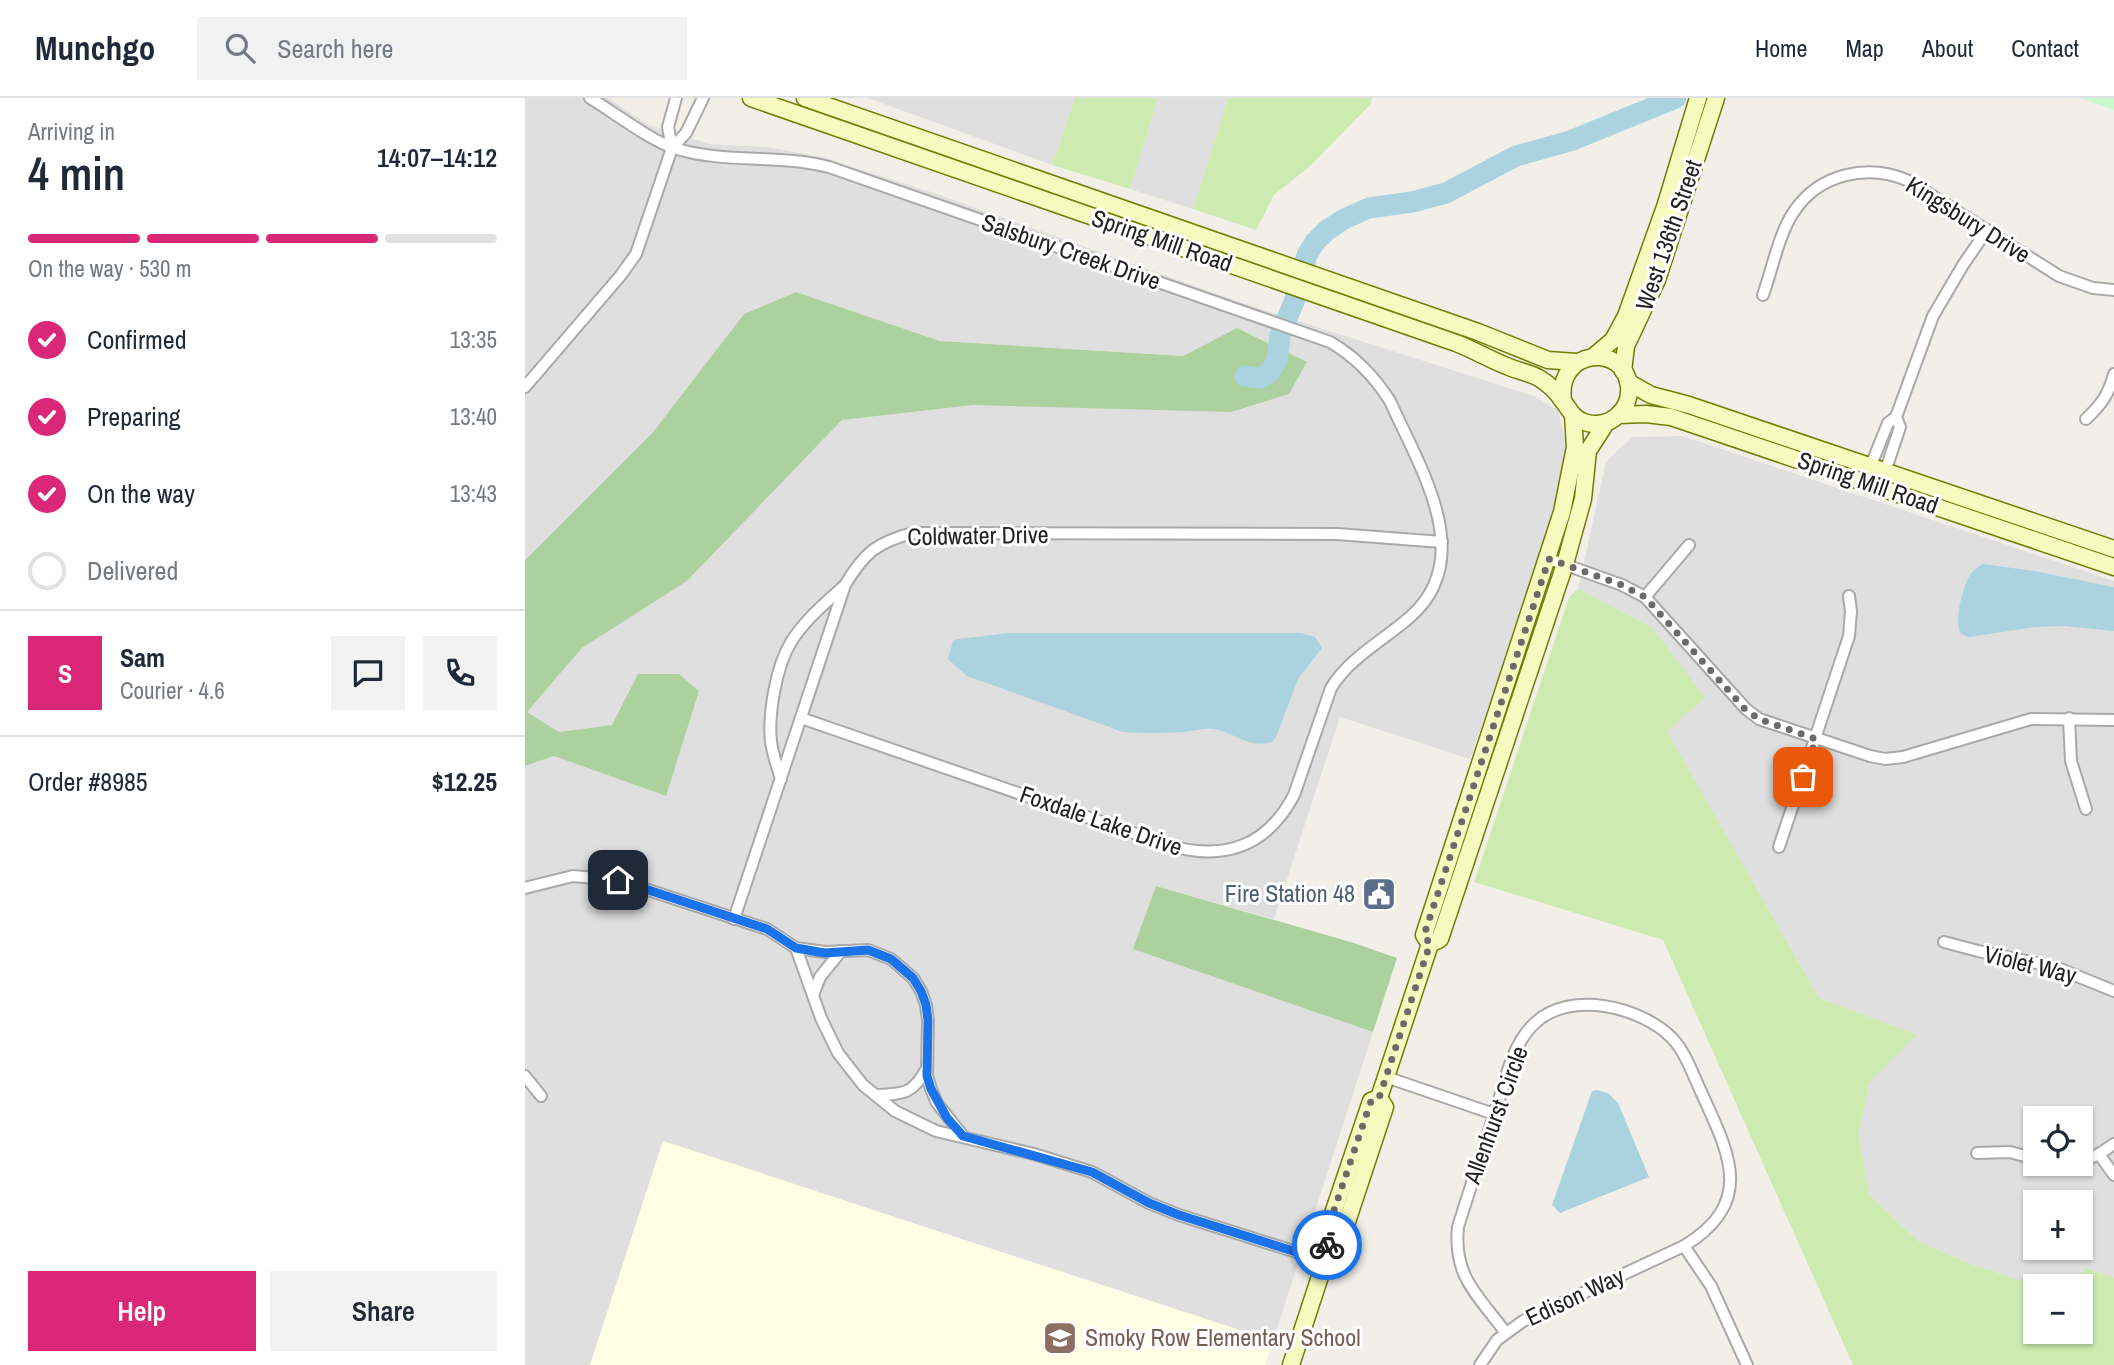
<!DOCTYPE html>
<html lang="en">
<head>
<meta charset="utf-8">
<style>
  :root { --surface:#fff; --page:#f2f2f3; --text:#1f2937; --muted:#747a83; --line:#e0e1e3; --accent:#db2777 }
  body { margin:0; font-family:"Archivo Narrow",sans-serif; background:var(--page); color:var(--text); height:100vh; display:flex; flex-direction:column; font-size:26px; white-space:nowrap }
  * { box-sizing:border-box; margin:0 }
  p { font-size:23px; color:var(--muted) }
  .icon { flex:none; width:38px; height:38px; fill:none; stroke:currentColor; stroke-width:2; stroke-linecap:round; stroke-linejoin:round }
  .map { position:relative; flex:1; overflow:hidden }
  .side { display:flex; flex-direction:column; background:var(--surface); width:525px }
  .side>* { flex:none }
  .tools { position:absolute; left:1498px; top:1008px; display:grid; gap:14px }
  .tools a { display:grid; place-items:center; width:70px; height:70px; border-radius:0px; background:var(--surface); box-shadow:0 2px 5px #0004; font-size:35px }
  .pin { position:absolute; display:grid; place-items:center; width:60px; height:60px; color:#fff; margin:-30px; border-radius:14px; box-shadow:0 4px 10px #0006 }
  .courier { position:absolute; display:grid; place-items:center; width:70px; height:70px; margin:-35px; border:5px solid #1a73e8; border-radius:50%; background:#fff; color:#222; box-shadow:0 2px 9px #0007 }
  .head em { font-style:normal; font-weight:600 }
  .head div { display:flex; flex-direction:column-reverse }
  .head { display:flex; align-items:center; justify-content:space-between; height:119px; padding:0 28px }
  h1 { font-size:46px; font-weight:600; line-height:52px }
  .bar { display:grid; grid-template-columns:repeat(4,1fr); gap:10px 7px; align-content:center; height:84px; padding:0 28px }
  .bar i { height:9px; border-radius:5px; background:var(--line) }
  .bar .current { background:var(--accent) }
  .bar p { grid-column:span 4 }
  .line { display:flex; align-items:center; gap:18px; padding:0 28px; border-top:2px solid var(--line) }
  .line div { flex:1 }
  .round { display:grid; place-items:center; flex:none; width:74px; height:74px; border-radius:0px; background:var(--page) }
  ol { padding:0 28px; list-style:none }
  li { display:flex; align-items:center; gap:21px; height:77px }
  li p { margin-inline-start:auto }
  li .icon { padding:7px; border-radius:50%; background:var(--accent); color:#fff; stroke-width:4 }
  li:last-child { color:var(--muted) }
  li i { width:38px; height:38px; border:4px solid var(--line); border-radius:50% }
  .primary-button { display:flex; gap:14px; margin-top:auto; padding:14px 28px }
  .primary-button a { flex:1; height:80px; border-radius:0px; background:var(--accent); color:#fff; font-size:28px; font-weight:600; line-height:80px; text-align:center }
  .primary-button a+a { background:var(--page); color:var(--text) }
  header { display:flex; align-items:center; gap:42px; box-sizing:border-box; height:98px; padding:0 35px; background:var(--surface); border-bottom:2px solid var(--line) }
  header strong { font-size:33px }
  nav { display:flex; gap:38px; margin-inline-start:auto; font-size:24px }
  .search { width:490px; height:63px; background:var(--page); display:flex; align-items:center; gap:18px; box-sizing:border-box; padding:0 24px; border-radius:0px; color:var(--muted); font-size:26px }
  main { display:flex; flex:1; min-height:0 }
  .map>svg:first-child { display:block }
</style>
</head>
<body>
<header>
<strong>Munchgo</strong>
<div class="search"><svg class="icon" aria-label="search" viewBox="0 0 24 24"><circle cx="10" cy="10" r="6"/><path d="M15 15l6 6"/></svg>Search here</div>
<nav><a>Home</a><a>Map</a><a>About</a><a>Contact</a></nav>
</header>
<main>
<section class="side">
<div class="head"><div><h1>4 min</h1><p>Arriving in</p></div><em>14:07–14:12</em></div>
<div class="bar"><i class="current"></i><i class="current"></i><i class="current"></i><i></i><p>On the way · 530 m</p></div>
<ol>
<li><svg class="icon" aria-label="check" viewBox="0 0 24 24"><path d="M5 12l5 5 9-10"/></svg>Confirmed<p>13:35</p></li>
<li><svg class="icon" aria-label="check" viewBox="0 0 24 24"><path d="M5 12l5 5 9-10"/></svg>Preparing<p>13:40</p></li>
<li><svg class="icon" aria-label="check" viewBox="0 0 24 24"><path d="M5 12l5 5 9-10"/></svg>On the way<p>13:43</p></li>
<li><i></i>Delivered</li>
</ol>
<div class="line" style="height:126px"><b class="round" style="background:var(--accent);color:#fff">S</b><div><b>Sam</b><p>Courier · 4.6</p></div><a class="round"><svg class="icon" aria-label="chat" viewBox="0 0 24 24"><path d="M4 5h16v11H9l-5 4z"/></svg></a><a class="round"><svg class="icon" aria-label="phone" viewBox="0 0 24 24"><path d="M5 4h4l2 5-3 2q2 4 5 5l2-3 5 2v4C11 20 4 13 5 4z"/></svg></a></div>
<div class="line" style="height:91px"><div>Order #8985</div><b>$12.25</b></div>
<div class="primary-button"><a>Help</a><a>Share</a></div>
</section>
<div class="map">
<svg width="1589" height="1267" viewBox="0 0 1589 1267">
  <rect width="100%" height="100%" fill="#f2efe9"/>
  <g fill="#e0dfdf" fill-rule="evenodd">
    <polygon points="0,0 83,0 124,27 185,46 242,49 297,59 412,96 717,205 1009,298 1033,312 1044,358 1037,400 945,661 815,619 749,821 631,788 609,851 848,934 748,1243 138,1043 65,1267 0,1267 0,668 29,658 141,698 113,576 88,627 34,634 2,614 57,550 162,483 317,322 449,307 764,296 782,264 712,230 659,258 415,243 271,194 219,216 128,334 0,462"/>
    <polygon points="343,0 550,0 527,67"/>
    <polygon points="633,0 703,0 668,111 605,91"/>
    <path d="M 1158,338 L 1589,483 L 1589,1180 L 1559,1169 L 1552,1188 L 1512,1188 L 1446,1166 L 1394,1144 L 1344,1098 L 1334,1037 L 1344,984 L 1391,937 L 1294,900 L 1141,632 L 1179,601 L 1127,529 L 1053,491 L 1081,364 L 1107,339 ZM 1510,1020 L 1556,1020 L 1556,1066 L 1510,1066 ZM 1510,1104 L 1556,1104 L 1556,1150 L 1510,1150 Z"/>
  </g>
  <polygon fill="#ffffe5" points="138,1043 748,1243 740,1267 65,1267"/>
  <g fill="#cdebb0">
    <polygon points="550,0 633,0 605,91 527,67"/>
    <polygon points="703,0 847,0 845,7 785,68 749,97 731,132 668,111"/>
    <polygon points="1053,491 1127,529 1180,600 1142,633 1294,900 1392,937 1344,985 1334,1037 1344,1097 1394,1144 1446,1166 1512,1188 1510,1234 1556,1234 1556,1188 1552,1188 1559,1169 1589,1180 1589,1267 1328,1267 1138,842 949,784 1044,499"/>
  </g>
  <g fill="#add19e">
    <polygon points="271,194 415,243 658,258 712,230 782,264 764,296 706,314 449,307 317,322 162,483 57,550 2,614 34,634 87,627 113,576 154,576 174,593 141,698 29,658 0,668 0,462 128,334 219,216"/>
    <polygon points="631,788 829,845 872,860 848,934 608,851"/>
  </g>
  <polygon fill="#c8facc" points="1551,0 1589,0 1589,12 1557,1"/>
  <g fill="#aad3df">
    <path d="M 1458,466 L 1509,473 L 1589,489 L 1589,533 L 1539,528 L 1510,529 L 1444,539 L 1436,536 C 1428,525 1438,488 1445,477 C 1449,471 1453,469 1458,466 Z"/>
    <path d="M 484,535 L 775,535 L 790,539 L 797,550 L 773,581 L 751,639 L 747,644 C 722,651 710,634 688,631 C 679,630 669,633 660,634 C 639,635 619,636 598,634 L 442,578 L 423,561 L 428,543 L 433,541 Z"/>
    <polygon points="1072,992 1083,995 1093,1005 1124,1079 1035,1115 1027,1107 1067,993"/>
  </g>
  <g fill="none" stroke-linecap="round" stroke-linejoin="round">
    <polyline stroke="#aad3df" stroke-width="21" points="720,278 735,280 744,275 752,263 755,237 769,204 782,157 790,144 801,133 819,121 844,110 887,104 921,95 991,58 1045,43 1151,0"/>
    <g stroke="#a9a9a9" stroke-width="14">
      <g id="street">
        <path d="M 65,0 C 87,13 126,43 149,50 C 199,66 254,56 304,69 L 805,244 C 831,259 849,278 865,303 C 893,367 954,459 885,519 C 859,542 825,559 806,590 L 769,697 C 742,748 701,763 646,748 L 276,620"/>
        <polyline points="147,50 143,29 151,0"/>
        <path d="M 1238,197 C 1247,172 1254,136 1268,115 C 1294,75 1343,65 1384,83 L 1534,178 L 1568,190 L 1589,192"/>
        <polyline points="0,289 96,177 111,156 147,50 161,35 178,0"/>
        <path d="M 1561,321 C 1576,307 1584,296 1589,276"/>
        <polyline points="1344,372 1363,325 1371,319 1408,218 1438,167 1462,132"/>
        <polyline points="1358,380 1375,329 1371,319"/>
        <polyline points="1024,461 1097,487 1120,499 1221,611 1234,621 1345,658 1360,661 1378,659 1506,621 1589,622"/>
        <polyline points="1120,499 1164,447"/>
        <polyline points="1544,620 1546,663 1561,711"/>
        <path d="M 256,681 C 252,669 248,657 246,644 C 243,616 251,569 266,544 C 279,523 300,505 318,489"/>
        <polyline points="1254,749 1324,538 1326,513 1324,498"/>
        <polyline points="0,790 48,778 93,782 242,831 271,850 300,854 343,852 366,861 388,880 396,893 401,907 403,922 402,978 406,991 412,1005 438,1038"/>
        <path d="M 209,821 L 320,487 C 339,455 352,444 388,435 L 812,436 L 917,444"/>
        <polyline points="1419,844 1453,853 1530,869 1589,893"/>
        <polyline points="271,850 296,920 313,955 338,987 370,1013 411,1033 509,1056 567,1074 624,1105 654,1117 800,1163"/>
        <polyline points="288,897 295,879 316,853"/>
        <polyline points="0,978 16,998"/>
        <polyline points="861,979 969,1016"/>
        <path d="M 351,997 C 379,996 388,996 402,970"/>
        <polyline points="1452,1055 1485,1054 1510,1061"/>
        <polyline points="1574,1056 1589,1077"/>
        <polyline points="1556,1064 1574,1056 1589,1046"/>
        <polyline points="1531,1066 1545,1066"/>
        <polyline points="1159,1148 1186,1188 1222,1267"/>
        <path d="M 955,1267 L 972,1242 L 998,1223 L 1159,1148 C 1230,1105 1205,1057 1177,996 C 1168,977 1161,955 1147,940 C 1115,908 1045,892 1010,925 C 987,946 980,983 971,1012 C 958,1051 945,1090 933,1129 C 928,1179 953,1197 980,1234"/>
      </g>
    </g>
    <g stroke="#707d05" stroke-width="19">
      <g id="secondary">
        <path d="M 226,0 L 931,245 C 949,252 966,262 984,269 C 994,273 1005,275 1014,280 C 1022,285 1032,294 1037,302 C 1045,311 1046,319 1059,324 C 1070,328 1084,326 1093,317 C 1101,310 1105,299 1104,288 C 1099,244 1031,251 1038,302"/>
        <polyline points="280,0 953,234 1023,262 1052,264"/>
        <polyline points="1068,259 1088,242 1101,218 1140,109 1173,0"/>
        <polyline points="1098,273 1101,248 1132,182 1191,0"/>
        <polyline points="1103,284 1126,297 1164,307 1589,451"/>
        <polyline points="1093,317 1121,316 1146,319 1589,469"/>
        <polyline points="905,846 899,837 1037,414 1050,349 1048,317"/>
        <polyline points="804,1151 814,1148 860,1009 854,1000"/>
        <polyline points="766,1267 804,1151 799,1142 846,1003 854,1000 905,846 915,841 1040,466 1058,401 1063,353 1081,325"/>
      </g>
    </g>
    <use href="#street" stroke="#fff" stroke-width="10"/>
    <use href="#secondary" stroke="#f7fabf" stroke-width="16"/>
  </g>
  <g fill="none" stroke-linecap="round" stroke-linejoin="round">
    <polyline stroke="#6b6a68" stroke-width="7" stroke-dasharray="0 12.6" points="802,1147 799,1142 846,1003 854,1000 905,846 899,837 1024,461 1097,487 1120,499 1220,611 1234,621 1291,641 1278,679"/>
    <polyline stroke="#1a73e8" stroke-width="9" points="93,782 242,831 271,850 300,855 343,852 366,861 388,880 396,893 401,907 403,922 402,978 406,991 422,1020 438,1038 567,1074 624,1105 654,1117 800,1163 804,1151 802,1147"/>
  </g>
  <defs>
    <g id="civic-square" transform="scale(1.75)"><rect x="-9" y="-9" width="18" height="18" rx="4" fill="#5c6f8a" stroke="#fff"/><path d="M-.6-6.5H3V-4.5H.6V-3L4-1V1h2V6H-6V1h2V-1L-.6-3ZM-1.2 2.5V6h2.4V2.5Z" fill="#fff"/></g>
    <g id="school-square" transform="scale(1.75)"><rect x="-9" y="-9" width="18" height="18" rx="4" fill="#8d6e63" stroke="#fff"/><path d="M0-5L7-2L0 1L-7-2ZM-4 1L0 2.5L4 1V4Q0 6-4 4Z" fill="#fff"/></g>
  </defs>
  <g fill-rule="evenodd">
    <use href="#civic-square" x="854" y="796"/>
    <use href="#school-square" x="535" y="1240"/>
  </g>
  <g text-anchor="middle" stroke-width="6" stroke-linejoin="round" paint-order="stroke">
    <g font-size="24" fill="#222" stroke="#fff">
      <text transform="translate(1443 122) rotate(32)" y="8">Kingsbury Drive</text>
      <text transform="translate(1144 137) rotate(-71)" y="8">West 136th Street</text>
      <text transform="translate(637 143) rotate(19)" y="8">Spring Mill Road</text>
      <text transform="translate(546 154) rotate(19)" y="8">Salsbury Creek Drive</text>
      <text transform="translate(1343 385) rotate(19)" y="8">Spring Mill Road</text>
      <text transform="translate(453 438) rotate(-1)" y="8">Coldwater Drive</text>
      <text transform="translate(576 723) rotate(19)" y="8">Foxdale Lake Drive</text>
      <text transform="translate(1505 867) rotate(14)" y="8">Violet Way</text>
      <text transform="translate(971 1017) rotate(-70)" y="8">Allenhurst Circle</text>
      <text transform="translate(1050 1199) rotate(-25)" y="8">Edison Way</text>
    </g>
    <g font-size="24" fill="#4e5e75" stroke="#fff" text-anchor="end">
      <text x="830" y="804">Fire Station 48</text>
    </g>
    <g font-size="24" fill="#785e54" stroke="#fff" text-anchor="start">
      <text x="560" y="1248">Smoky Row Elementary School</text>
    </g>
  </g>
</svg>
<div class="tools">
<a><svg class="icon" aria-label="locate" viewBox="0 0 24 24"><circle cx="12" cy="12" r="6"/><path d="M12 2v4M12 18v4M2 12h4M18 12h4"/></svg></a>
<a>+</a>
<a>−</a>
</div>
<div class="pin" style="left:1278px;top:679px;background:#ea580c"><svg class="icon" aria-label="bag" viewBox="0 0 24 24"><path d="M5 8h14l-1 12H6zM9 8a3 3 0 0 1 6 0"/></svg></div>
<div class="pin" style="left:93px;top:782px;background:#1f2937"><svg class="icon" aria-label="home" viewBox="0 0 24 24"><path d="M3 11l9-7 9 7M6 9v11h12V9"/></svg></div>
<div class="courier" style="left:802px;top:1147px"><svg class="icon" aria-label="bike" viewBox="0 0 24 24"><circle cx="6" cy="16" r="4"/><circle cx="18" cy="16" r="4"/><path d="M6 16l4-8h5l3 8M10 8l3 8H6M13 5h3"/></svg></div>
</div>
</main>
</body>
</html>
